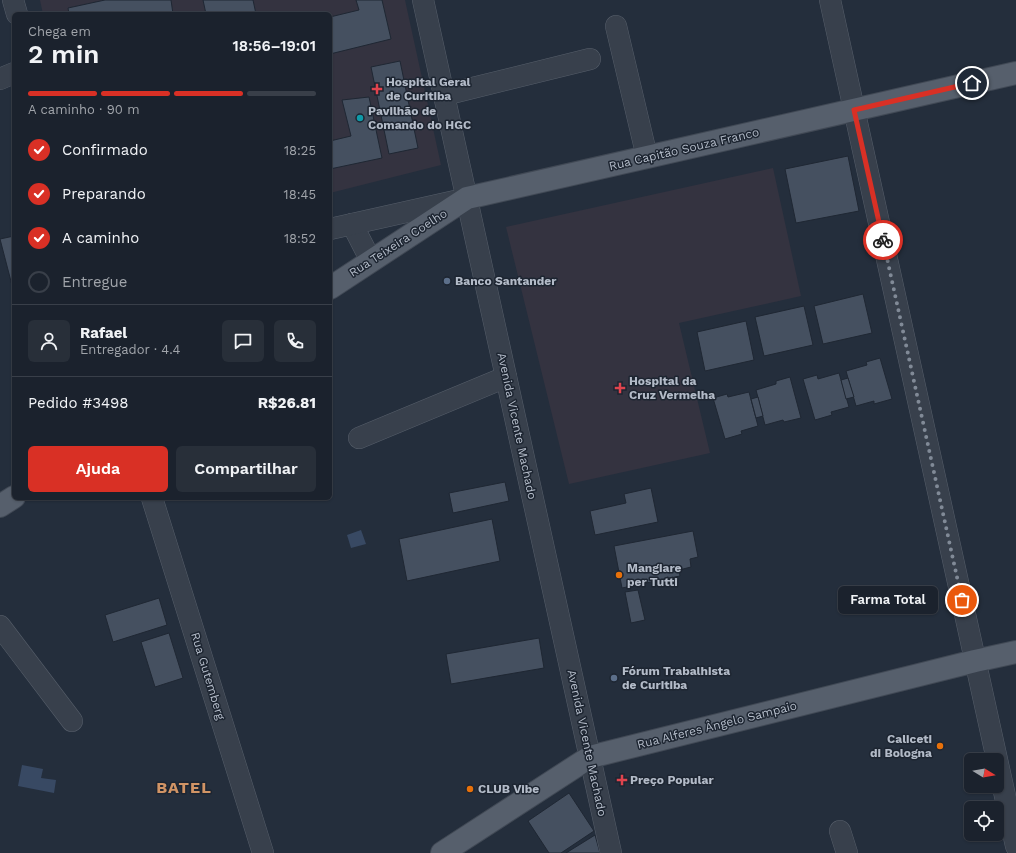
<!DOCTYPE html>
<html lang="pt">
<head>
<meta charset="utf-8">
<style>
  :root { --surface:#1b222d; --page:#282f39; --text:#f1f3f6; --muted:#a0a4aa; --line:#393f49; --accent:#d93025 }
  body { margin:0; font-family:"Work Sans",sans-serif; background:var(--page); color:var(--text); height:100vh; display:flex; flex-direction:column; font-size:15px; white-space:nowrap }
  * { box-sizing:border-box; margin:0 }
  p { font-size:13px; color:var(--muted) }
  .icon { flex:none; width:22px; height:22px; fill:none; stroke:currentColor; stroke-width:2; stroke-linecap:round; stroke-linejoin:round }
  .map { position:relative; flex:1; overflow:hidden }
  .sheet { position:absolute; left:12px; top:12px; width:320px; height:488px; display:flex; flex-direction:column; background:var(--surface); border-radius:6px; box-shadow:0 1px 3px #0004,0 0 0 1px var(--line) }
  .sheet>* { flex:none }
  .needle { width:26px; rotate:101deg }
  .fabs { position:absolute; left:964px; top:753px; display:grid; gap:8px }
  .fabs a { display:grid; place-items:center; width:40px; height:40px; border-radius:6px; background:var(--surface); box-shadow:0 1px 3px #0004,0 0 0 1px var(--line); font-size:20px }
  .pin { position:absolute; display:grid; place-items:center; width:34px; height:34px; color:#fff; margin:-17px; border:2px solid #fff; border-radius:50%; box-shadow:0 1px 4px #0007 }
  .courier { position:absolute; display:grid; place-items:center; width:40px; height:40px; margin:-20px; border:3px solid #d93025; border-radius:50%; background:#fff; color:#222; box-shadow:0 1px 5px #0007 }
  .bubble { position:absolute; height:28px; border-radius:6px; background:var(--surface); box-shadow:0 1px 3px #0004,0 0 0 1px var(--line); font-size:13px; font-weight:600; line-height:28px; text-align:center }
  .headline em { font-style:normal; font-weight:600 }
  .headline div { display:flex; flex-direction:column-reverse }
  .headline { display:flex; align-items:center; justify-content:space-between; height:68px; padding:0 16px }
  h1 { font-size:26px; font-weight:600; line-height:30px }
  .bar { display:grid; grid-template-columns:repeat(4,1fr); gap:6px 4px; align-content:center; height:48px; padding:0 16px }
  .bar i { height:5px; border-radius:3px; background:var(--line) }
  .bar .active { background:var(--accent) }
  .bar p { grid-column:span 4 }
  .line { display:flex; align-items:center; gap:10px; padding:0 16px; border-top:1px solid var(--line) }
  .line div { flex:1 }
  .round { display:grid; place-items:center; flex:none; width:42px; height:42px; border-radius:6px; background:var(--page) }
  ol { padding:0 16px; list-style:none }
  li { display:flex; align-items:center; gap:12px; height:44px }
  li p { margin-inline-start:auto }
  li .icon { padding:4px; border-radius:50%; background:var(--accent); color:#fff; stroke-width:4 }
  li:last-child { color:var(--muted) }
  li i { width:22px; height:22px; border:2px solid var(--line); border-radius:50% }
  .action { display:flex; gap:8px; margin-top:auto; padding:8px 16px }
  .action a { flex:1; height:46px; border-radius:6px; background:var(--accent); color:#fff; font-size:16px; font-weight:600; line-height:46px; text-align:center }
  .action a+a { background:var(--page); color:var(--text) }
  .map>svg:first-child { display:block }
</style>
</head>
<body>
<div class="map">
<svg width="1016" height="853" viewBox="0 0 1016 853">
  <rect width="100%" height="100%" fill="#242e3c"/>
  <g fill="#343340">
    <polygon points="40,0 405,0 441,165 330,193 330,14 43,14"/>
    <polygon points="773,168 801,296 679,323 710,453 569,484 506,227"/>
  </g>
  <g fill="#384963">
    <polygon points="361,530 366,544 351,548 347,535"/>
    <polygon points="22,765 43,769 41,778 56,780 54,793 18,786"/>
  </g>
  <g fill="#455060" stroke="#1f2733">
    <polygon points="105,0 171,0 173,14 69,14 68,8"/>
    <polygon points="203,0 253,0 256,14 206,14"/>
    <polygon points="356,0 382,0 391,39 330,54 330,17 359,10"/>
    <polygon points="400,61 418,148 389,154 371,67"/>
    <polygon points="369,97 382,158 330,169 330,141 351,136 342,100"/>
    <polygon points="848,156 859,211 796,223 785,169"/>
    <polygon points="14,236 14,293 0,239"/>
    <polygon points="863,294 872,333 823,344 814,306"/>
    <polygon points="804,306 813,345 764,356 755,317"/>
    <polygon points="746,321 754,360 705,371 697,332"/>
    <polygon points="880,358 892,399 874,404 874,401 856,406 846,371 867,365 866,362"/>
    <polygon points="839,373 849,407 831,412 832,415 815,420 803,379 817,375 818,379"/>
    <polygon points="790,377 801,418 784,422 783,420 765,425 756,390 776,384 776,381"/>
    <polygon points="848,378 854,397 846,399 841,380"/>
    <polygon points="749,392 758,426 741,431 742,434 725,439 713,398 727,394 728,397"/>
    <polygon points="758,397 763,416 756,418 751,399"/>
    <polygon points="505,482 509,501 453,513 449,493"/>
    <polygon points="651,488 658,522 595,535 590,511 626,503 624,494"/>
    <polygon points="492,519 500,561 407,581 399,539"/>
    <polygon points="693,531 698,557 690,559 691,567 679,570 680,576 622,588 614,546"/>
    <polygon points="638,590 645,620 631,623 625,592"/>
    <polygon points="159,598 167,625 113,642 105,615"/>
    <polygon points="169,633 183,678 155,687 141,642"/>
    <polygon points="539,638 544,668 451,684 446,654"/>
    <polygon points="569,793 594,831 561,853 549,853 528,821"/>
    <polygon points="595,835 600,853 566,853"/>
  </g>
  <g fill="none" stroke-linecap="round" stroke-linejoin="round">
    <g stroke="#565e6a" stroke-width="22">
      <g id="minor">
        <polyline points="13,0 17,14"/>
        <polyline points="423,0 611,853"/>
        <polyline points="830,0 1016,846"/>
        <polyline points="616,26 647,157"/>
        <polyline points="0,79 14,73"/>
        <polyline points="444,95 590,59"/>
        <polyline points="352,224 371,261"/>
        <polyline points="330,229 464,199"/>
        <polyline points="359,438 506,377"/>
        <polyline points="152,498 263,853"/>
        <polyline points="0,626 72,721"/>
        <polyline points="840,831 847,853"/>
      </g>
    </g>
    <g stroke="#414955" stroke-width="24">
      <g id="major">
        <polyline points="330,288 467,198 1016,73"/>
        <polyline points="0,506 14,497"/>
        <polyline points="442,853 590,757 975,661 1016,652"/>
      </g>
    </g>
    <use href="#minor" stroke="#38404c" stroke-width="21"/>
    <use href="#major" stroke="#565f6c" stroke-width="22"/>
  </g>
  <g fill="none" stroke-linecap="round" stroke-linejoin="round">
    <polyline stroke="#818a97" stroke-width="4" stroke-dasharray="0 7.2" points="883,240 962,600"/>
    <polyline stroke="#d93025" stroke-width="5" points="883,240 854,110 972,83"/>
  </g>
  <g fill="#e0444e" stroke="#1d2531" stroke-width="1.5">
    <path d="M375 83h4v4h4v4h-4v4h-4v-4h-4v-4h4z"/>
    <path d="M618 382h4v4h4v4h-4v4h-4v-4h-4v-4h4z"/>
    <path d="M620 774h4v4h4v4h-4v4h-4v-4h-4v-4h4z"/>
  </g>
  <circle fill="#0f9aa8" stroke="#1d2531" stroke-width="1.5" cx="360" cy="118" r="4"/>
  <g fill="#5c6f8a" stroke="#1d2531" stroke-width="1.5">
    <circle cx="447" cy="281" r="4"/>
    <circle cx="614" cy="678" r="4"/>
  </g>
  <g fill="#e8710a" stroke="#1d2531" stroke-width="1.5">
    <circle cx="619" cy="575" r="4"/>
    <circle cx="940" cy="746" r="4"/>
    <circle cx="470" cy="789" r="4"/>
  </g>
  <g text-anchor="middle" stroke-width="3" stroke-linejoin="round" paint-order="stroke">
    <g font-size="12" font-weight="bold" fill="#b3bbc8" stroke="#1d2531" text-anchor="start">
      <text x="386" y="86">Hospital Geral<tspan x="386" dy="14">de Curitiba</tspan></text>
      <text x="368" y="115">Pavilhão de<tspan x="368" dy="14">Comando do HGC</tspan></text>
      <text x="455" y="285">Banco Santander</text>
      <text x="629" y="385">Hospital da<tspan x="629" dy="14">Cruz Vermelha</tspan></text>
      <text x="627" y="572">Mangiare<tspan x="627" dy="14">per Tutti</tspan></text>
      <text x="622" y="675">Fórum Trabalhista<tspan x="622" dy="14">de Curitiba</tspan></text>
      <text x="932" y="743" text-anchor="end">Caliceti<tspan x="932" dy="14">di Bologna</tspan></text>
      <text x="630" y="784">Preço Popular</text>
      <text x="478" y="793">CLUB Vibe</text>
    </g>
    <g font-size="12" fill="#b3bbc8" stroke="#1d2531">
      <text transform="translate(684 149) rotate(-13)" y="4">Rua Capitão Souza Franco</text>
      <text transform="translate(398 243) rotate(-33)" y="4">Rua Teixeira Coelho</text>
      <text transform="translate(517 426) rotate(78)" y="4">Avenida Vicente Machado</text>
      <text transform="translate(208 676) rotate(73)" y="4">Rua Gutemberg</text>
      <text transform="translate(717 725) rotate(-14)" y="4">Rua Alferes Ângelo Sampaio</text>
      <text transform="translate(587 743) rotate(78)" y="4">Avenida Vicente Machado</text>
    </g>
    <g font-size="16" font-weight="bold" letter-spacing="1" fill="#d19465" stroke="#1d2531">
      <text x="184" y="793">BATEL</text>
    </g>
  </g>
</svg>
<div class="fabs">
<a><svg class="needle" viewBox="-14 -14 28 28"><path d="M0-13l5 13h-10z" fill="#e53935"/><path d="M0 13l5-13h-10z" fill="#a0a4aa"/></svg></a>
<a><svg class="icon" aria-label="locate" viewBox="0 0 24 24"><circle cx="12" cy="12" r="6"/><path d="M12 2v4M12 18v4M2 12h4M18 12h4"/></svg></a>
</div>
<div class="pin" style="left:962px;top:600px;background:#ea580c"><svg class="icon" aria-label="bag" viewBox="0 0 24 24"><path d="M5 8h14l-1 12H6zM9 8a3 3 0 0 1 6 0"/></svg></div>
<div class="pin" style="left:972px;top:83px;background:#1f2937"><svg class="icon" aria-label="home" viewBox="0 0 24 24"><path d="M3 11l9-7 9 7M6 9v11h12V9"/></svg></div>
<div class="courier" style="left:883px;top:240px"><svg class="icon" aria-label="bike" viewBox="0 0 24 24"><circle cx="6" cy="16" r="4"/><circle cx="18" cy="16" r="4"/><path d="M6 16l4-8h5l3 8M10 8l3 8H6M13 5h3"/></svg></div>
<div class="bubble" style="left:838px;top:586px;width:100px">Farma Total</div>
<section class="sheet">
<div class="headline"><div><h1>2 min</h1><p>Chega em</p></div><em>18:56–19:01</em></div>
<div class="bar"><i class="active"></i><i class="active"></i><i class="active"></i><i></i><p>A caminho · 90 m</p></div>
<ol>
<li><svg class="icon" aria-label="check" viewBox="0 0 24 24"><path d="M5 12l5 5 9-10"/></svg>Confirmado<p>18:25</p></li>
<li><svg class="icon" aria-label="check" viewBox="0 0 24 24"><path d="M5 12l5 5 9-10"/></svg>Preparando<p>18:45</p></li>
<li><svg class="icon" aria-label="check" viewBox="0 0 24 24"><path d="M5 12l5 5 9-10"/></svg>A caminho<p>18:52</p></li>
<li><i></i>Entregue</li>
</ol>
<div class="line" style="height:72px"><a class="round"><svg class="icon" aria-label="person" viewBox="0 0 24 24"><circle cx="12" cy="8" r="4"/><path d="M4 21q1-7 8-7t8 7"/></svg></a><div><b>Rafael</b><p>Entregador · 4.4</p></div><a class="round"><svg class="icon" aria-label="chat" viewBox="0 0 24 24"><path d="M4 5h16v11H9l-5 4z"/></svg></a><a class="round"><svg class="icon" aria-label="phone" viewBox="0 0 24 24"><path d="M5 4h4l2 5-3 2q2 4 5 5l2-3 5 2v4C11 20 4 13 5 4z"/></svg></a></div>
<div class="line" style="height:52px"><div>Pedido #3498</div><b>R$26.81</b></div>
<div class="action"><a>Ajuda</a><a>Compartilhar</a></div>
</section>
</div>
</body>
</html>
